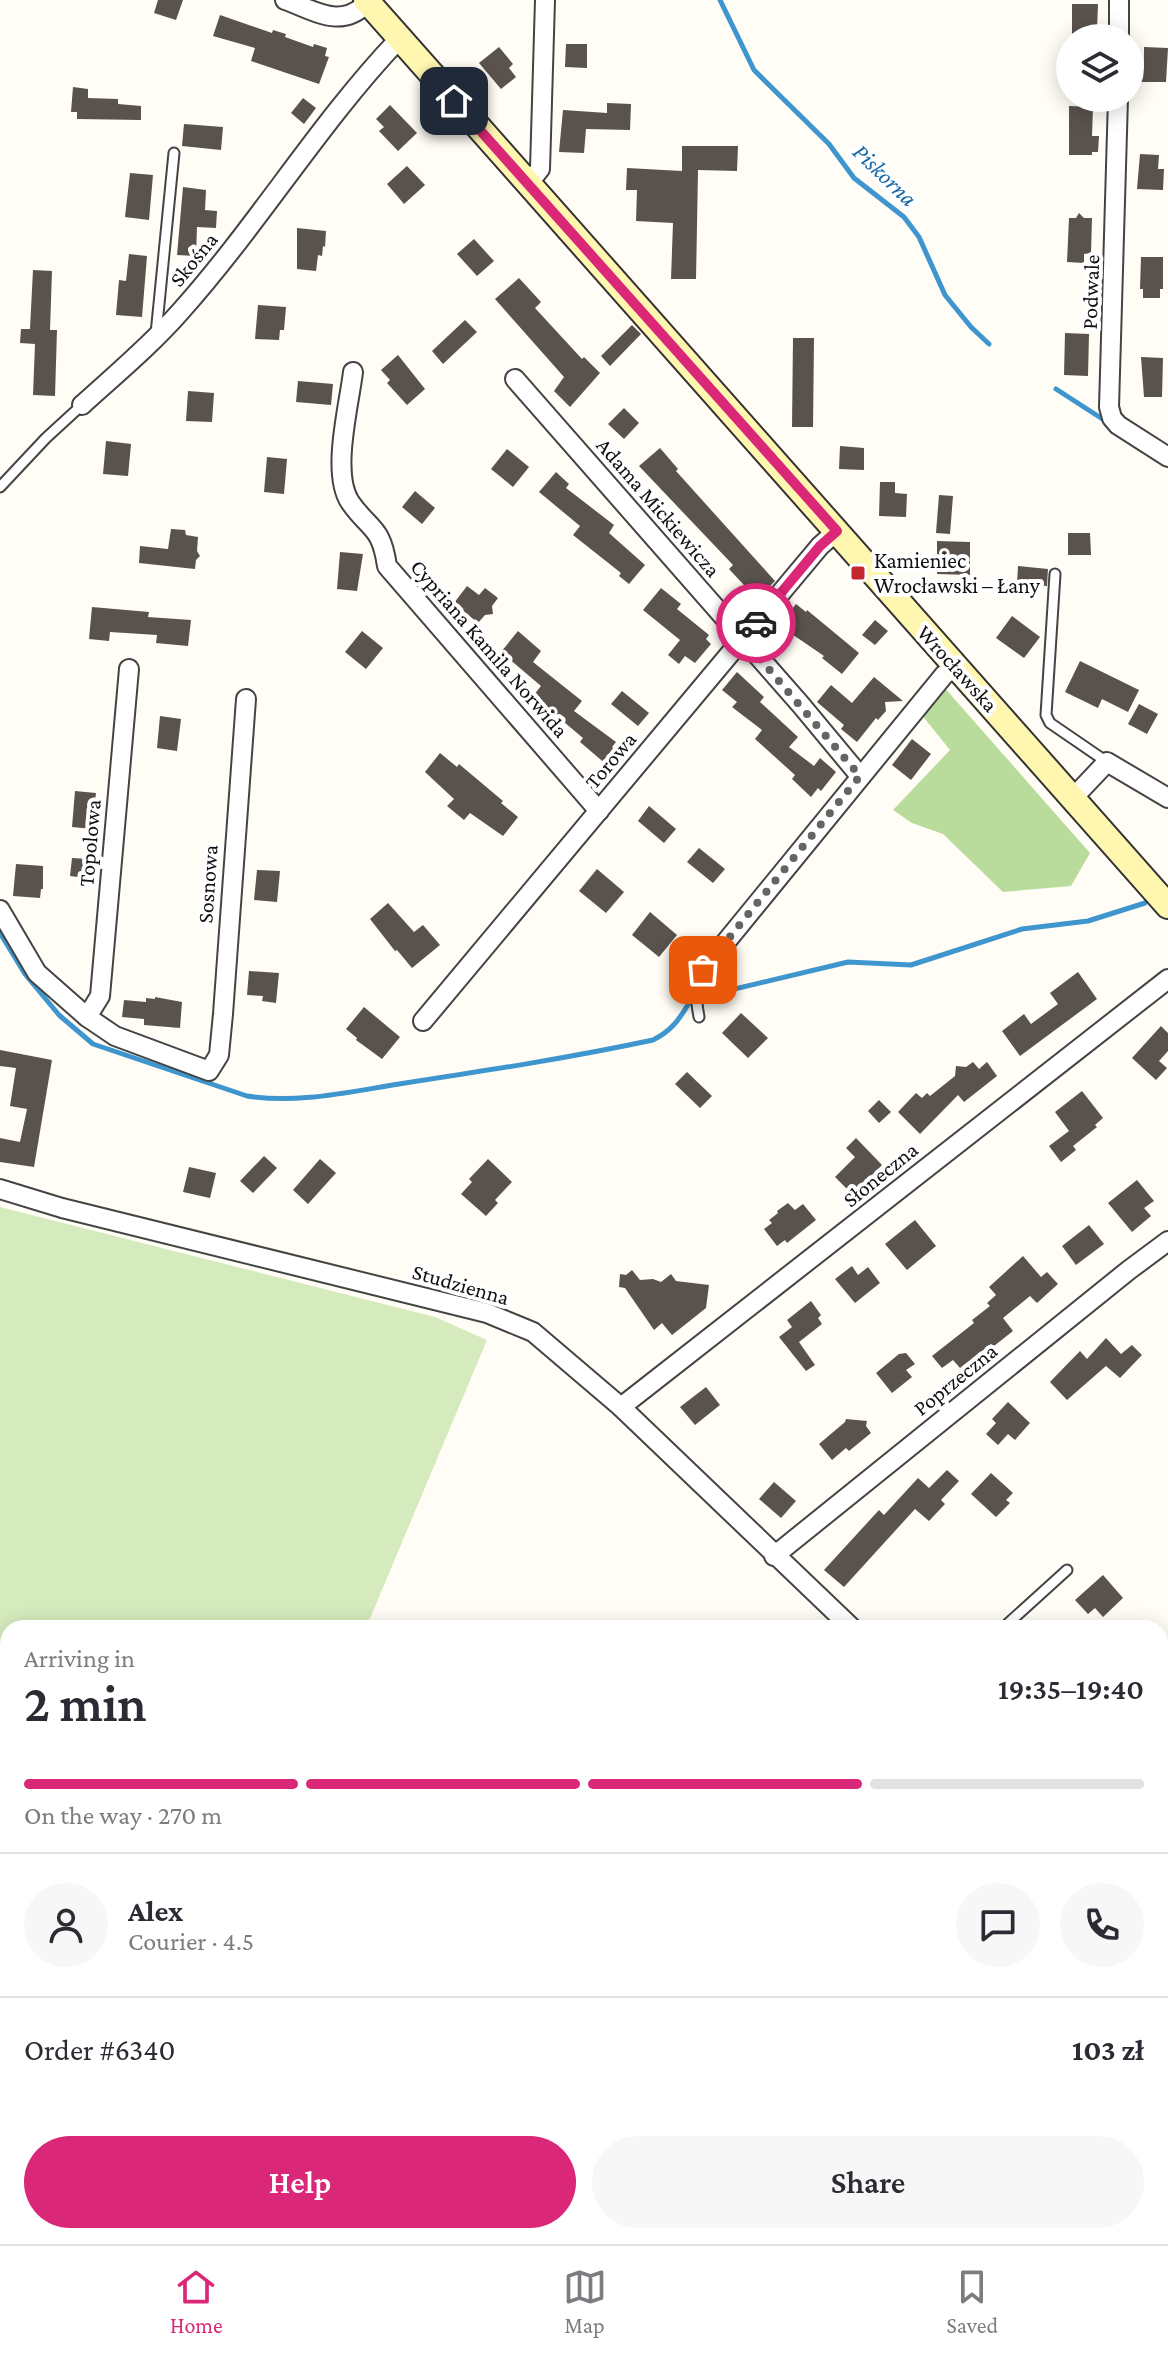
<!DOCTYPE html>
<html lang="en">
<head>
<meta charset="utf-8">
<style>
  :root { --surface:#fff; --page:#f7f7f7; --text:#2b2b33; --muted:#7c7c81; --line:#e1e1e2; --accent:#db2777 }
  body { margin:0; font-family:"Crimson Pro",serif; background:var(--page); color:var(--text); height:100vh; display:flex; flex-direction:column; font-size:30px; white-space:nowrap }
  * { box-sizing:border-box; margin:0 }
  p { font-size:26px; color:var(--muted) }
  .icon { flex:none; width:44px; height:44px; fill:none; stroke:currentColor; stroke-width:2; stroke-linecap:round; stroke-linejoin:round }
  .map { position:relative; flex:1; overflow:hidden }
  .details { position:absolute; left:0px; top:1620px; width:1168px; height:624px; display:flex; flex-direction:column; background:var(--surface); border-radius:24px 24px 0 0; box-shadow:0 4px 20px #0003 }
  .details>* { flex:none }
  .controls { position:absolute; left:1056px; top:24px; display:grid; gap:16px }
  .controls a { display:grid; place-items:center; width:88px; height:88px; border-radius:50%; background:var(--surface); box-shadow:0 4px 20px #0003; font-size:40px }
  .pin { position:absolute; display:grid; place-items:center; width:68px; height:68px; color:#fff; margin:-34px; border-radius:16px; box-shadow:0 4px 12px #0006 }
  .courier { position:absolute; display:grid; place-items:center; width:80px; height:80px; margin:-40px; border:6px solid #db2777; border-radius:50%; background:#fff; color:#222; box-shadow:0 2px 10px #0007 }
  .overview em { font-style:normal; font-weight:600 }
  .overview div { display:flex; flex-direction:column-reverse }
  .overview { display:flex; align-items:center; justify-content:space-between; height:136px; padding:0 24px }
  h1 { font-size:52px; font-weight:600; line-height:60px }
  .bar { display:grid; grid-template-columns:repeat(4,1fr); gap:12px 8px; align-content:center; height:96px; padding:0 24px }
  .bar i { height:10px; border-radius:6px; background:var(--line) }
  .bar .selected { background:var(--accent) }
  .bar p { grid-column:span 4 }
  .line { display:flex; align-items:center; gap:20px; padding:0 24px; border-top:2px solid var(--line) }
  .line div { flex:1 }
  .round { display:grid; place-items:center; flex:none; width:84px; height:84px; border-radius:42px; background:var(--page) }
  .action { display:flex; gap:16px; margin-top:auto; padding:16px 24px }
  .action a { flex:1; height:92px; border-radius:48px; background:var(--accent); color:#fff; font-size:32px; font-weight:600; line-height:92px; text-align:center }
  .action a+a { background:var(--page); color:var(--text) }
  .tabs { display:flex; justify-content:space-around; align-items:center; height:112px; border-top:2px solid var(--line); background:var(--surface); font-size:22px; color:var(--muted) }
  .tabs a { display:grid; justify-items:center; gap:4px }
  .tabs .selected { color:var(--accent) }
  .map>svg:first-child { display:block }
</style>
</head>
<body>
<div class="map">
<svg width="1168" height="2244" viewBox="0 0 1168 2244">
  <rect width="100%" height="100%" fill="#fffdf5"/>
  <polygon fill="#d5ebbd" points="0,1207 435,1317 487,1340 366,1628 8,1628 8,1742 0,1735"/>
  <polygon fill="#b9dc9c" points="943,686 1090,853 1071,886 1003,892 943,834 912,823 893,810 950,750 921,714"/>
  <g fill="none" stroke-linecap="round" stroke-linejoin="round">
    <g stroke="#3f96cf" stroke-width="5">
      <polyline points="720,0 754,70 829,144 854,178 904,217 919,237 945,295 971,327 989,344"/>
      <polyline points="1056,389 1104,420"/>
      <path d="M 0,933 L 25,974 L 59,1015 L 93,1044 L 247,1096 C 298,1104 348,1092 399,1084 C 484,1071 569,1058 653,1040 C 671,1031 679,1020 689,1003"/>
      <polyline points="705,996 848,962 911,965 1022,929 1088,921 1145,903"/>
      <polyline points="0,1837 8,1846"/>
      <polyline points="250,2236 263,2244"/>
    </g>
  </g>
  <g fill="#5a524d">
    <polygon points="158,0 183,0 176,20 154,13"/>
    <polygon points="1072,4 1098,4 1097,30 1092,30 1092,38 1072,38"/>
    <polygon points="220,15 272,33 273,30 286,34 285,37 313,47 314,44 327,48 325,56 329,57 319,84 251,61 255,48 213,36"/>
    <polygon points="566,44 587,44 587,68 565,67"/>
    <polygon points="499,47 513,64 509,68 516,77 501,89 479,63"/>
    <polygon points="1144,47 1168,48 1166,82 1140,82 1140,66 1144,66"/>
    <polygon points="73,87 88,89 88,98 118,99 118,104 141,106 141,120 77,119 77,112 71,112"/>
    <polygon points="303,98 316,108 304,124 291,113"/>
    <polygon points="607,103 631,104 630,130 586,129 584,153 559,152 563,110 607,113"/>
    <polygon points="390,105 417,133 398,151 379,131 384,127 376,119"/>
    <polygon points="1069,106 1093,107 1092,136 1099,136 1098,152 1092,152 1092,155 1069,155"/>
    <polygon points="184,124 223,127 221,150 182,146"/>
    <polygon points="682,146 738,146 737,171 698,170 696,279 671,279 673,223 636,221 637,190 626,190 627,168 682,171"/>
    <polygon points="1140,154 1159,155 1158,169 1164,169 1163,190 1137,189"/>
    <polygon points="407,166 425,185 404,204 387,184"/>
    <polygon points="130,173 153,175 149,220 125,217"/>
    <polygon points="183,187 206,190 205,210 217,211 216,228 197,227 196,256 177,255"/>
    <polygon points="1079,213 1084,218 1092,218 1091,253 1084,254 1084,263 1067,262 1069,218 1076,218"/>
    <polygon points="297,228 326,231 325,247 323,246 322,256 318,255 316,271 297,269"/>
    <polygon points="474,239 494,261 477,276 457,254"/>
    <polygon points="129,254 147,256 142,317 116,315 119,280 126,281"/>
    <polygon points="1141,257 1163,257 1163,289 1160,289 1160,298 1143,298 1143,289 1140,289"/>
    <polygon points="33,270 52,271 50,330 57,330 55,396 33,395 35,344 20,343 21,329 30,329"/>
    <polygon points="519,278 541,302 535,308 582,359 584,357 600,373 570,407 554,391 564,377 495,299"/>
    <polygon points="258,305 286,307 284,330 280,330 279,340 255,339"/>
    <polygon points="465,320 477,332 443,364 432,351"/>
    <polygon points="632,325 641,334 610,366 601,356"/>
    <polygon points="1065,333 1089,334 1088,376 1064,375"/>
    <polygon points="793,338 814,338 813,427 792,427"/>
    <polygon points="398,355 425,389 407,405 387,383 390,380 381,370"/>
    <polygon points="1141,357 1163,358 1162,397 1144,397"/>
    <polygon points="298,381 333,384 331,405 296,402"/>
    <polygon points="188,391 214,393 212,422 186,421"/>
    <polygon points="624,408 639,423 624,439 608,424"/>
    <polygon points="106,441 131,444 128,476 103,474"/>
    <polygon points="840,446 864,448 864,470 839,469"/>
    <polygon points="660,448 678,469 676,471 775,581 757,599 729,569 733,565 639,466"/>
    <polygon points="507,449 529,467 513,487 491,469"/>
    <polygon points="267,457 287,459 284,494 264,492"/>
    <polygon points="556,472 569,484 566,488 614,525 609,533 645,565 629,584 619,576 621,573 573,535 580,526 539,492"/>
    <polygon points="880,482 895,482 895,493 907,494 906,517 879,516"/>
    <polygon points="415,491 435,508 422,524 402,507"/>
    <polygon points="939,495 953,496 950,534 936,533"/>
    <polygon points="171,529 185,530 186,535 198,537 197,551 200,556 196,560 195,569 139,563 140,546 168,549"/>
    <polygon points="1068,533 1090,533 1091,555 1068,555"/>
    <polygon points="937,541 970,542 970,575 937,574"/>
    <polygon points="340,552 363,554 357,591 337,589"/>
    <polygon points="1018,566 1048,569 1047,586 1017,584"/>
    <polygon points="467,586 479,595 485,588 498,598 492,606 493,614 485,615 478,623 454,603"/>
    <polygon points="661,588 681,604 677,609 709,635 706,639 711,644 695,663 685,656 679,664 668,655 680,640 643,610"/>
    <polygon points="796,604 806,612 807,610 859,653 842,674 822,658 824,656 783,628 790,620 786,617"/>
    <polygon points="92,607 149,612 148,617 191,620 188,646 156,643 157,635 110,632 109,641 89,639"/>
    <polygon points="1012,616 1040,637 1024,658 996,638"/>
    <polygon points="875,620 888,631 875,645 862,635"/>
    <polygon points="362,631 383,648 366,669 345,652"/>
    <polygon points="518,631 541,651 533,662 582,701 574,711 616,742 612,747 618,752 607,765 580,742 583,738 533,696 541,686 501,652"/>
    <polygon points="1080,661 1139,690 1128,712 1102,699 1098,708 1065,692"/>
    <polygon points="737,672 764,697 760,702 798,737 789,747 814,766 820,758 836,772 821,791 818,788 811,797 792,779 795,775 755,739 762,730 732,707 737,702 722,690"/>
    <polygon points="874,677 903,701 885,702 886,711 878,720 876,718 857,742 841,729 844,725 817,702 831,685 852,703"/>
    <polygon points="622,691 649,713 638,726 611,704"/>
    <polygon points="1139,704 1158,714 1147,734 1128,724"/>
    <polygon points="160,716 181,719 177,751 157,748"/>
    <polygon points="912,739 931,754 911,780 892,765"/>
    <polygon points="440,753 457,767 459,764 503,801 501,803 518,817 503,836 470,813 464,820 447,806 454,799 425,772"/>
    <polygon points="75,791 96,793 92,829 72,827"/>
    <polygon points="649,806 676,829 664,843 638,821"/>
    <polygon points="699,848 725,869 713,883 687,862"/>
    <polygon points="72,858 88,859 86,878 70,876"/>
    <polygon points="16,864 43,866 43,889 41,889 40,898 13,896"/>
    <polygon points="597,869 624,892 606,913 579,891"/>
    <polygon points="257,870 280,871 277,902 254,900"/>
    <polygon points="388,903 414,932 423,925 440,945 412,968 397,950 395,951 370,919"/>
    <polygon points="650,912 677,935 659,957 632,935"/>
    <polygon points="249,971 279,973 276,1003 262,1001 263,996 247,995"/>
    <polygon points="1078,972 1097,999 1020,1056 1002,1031 1024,1014 1031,1024 1058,1004 1050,993"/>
    <polygon points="155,997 182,1002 180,1028 144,1025 144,1019 122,1017 124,1000 146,1002 146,998 155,999"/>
    <polygon points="364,1007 400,1037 382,1059 356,1040 357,1038 346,1029"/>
    <polygon points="741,1013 768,1038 748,1058 722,1033"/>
    <polygon points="1161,1026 1168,1033 1168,1051 1159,1061 1167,1068 1156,1080 1132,1058"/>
    <polygon points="0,1050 52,1060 34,1167 0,1162 0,1138 20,1142 27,1109 10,1106 16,1068 0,1066"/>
    <polygon points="973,1062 979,1069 987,1062 997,1076 964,1102 958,1095 920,1134 898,1112 916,1093 922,1098 927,1093 930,1096 955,1076 956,1066 966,1067"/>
    <polygon points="687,1072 712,1096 700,1108 675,1084"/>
    <polygon points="1082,1091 1103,1118 1095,1125 1097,1127 1073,1146 1076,1150 1061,1162 1049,1146 1069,1131 1055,1112"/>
    <polygon points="879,1100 891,1112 879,1123 868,1111"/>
    <polygon points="856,1138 882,1165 869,1178 869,1183 863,1183 852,1194 835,1177 855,1157 846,1148"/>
    <polygon points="264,1156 277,1168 253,1193 240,1181"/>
    <polygon points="320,1159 336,1173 308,1204 293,1190"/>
    <polygon points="488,1159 512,1182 495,1200 498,1203 486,1216 461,1194 472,1182 469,1179"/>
    <polygon points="189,1167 216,1173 210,1198 183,1192"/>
    <polygon points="1137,1180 1154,1201 1144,1208 1151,1216 1132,1232 1108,1203"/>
    <polygon points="788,1203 795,1210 803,1204 816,1220 787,1243 785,1240 777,1246 764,1229 772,1223 769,1220 778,1213 777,1211"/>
    <polygon points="915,1220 936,1246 907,1270 885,1244"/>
    <polygon points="1089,1225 1104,1244 1076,1265 1062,1246"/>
    <polygon points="1023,1256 1041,1277 1047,1272 1058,1284 1037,1303 1030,1296 1003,1318 1013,1331 994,1346 991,1344 960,1368 953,1360 942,1368 932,1356 974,1323 972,1320 990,1306 987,1303 996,1295 989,1287"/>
    <polygon points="852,1266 858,1275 868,1267 880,1283 855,1303 835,1279"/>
    <polygon points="632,1270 640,1280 653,1279 661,1282 671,1274 676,1281 709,1285 706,1308 672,1335 662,1323 654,1330 625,1288 619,1287 620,1274 626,1275"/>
    <polygon points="811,1301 821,1315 818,1318 822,1324 799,1342 815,1365 806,1371 779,1337 792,1327 787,1320"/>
    <polygon points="1106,1338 1121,1354 1132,1345 1142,1355 1120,1378 1106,1366 1067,1400 1050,1382 1080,1351 1087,1359"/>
    <polygon points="906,1353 915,1364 906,1370 912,1377 892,1393 876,1373 899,1354"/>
    <polygon points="706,1387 720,1405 695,1425 680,1407"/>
    <polygon points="1008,1402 1030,1423 1015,1440 1008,1434 998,1445 986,1434 996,1423 992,1419"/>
    <polygon points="846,1419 867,1421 866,1426 871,1433 849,1451 846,1448 832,1460 819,1444 845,1422"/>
    <polygon points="947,1470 959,1481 941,1500 945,1504 929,1521 915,1509 844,1587 824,1570 879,1510 884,1515 918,1478 929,1488"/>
    <polygon points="991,1473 1013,1493 1006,1500 1010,1503 996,1517 971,1494"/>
    <polygon points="774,1482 796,1501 781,1518 759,1499"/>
    <polygon points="1103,1575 1123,1598 1103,1617 1095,1608 1088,1614 1075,1600"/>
  </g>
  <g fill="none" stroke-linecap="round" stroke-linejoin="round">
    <g stroke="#444" stroke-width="13">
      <g id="service">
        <polyline points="156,334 174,153"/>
        <polyline points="0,487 46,438 82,405"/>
        <polyline points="1055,574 1046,715 1050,723 1107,762"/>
        <path d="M 699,1017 C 696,999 693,986 703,970"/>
        <polyline points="1003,1628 1067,1570"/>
      </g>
    </g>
    <g stroke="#444" stroke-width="22">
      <g id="minor">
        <path d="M 285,0 C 316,11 341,30 368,2"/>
        <polyline points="1119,38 1119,0"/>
        <polyline points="1118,98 1109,407 1112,418 1118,425 1168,457"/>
        <polyline points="528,184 540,169 545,0"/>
        <path d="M 353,372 C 349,406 331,473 350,502 C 370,531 381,525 387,566 L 599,811"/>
        <polyline points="515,379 801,705 860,776"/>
        <path d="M 82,405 C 115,375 150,346 180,312 C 258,225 319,123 399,39"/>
        <polyline points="1073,798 1107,762 1168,798"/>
        <polyline points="0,910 37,973 87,1017 115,1036 209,1071 219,1055 223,1014 246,699"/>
        <polyline points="703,970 944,675 956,666"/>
        <polyline points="87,1017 100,996 129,669"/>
        <polyline points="423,1021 820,546 837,531"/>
        <polyline points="0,1189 62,1208 487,1313 533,1332 621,1407 852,1628"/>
        <polyline points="621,1407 1168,979"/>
        <polyline points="774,1556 1129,1270 1168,1241"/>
        <polyline points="0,1799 8,1808"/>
        <polyline points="1160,1918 1168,1926"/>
        <polyline points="460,2236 470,2244"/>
      </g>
    </g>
    <g stroke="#333" stroke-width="28">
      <polyline id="secondary" points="366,0 1168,906"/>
    </g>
    <use href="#service" stroke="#fff" stroke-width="9"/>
    <use href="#minor" stroke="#fff" stroke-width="18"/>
    <use href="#secondary" stroke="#fff6b0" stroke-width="24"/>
  </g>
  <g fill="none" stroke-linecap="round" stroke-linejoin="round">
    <polyline stroke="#646461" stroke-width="8" stroke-dasharray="0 14.4" points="703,970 860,776 743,639 756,623"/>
    <polyline stroke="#db2777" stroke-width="10" points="454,101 837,531 820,546 756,623"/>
  </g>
  <rect fill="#c4262e" stroke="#fff" stroke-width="3" x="850" y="565" width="16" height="16" rx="4"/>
  <g text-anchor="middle" stroke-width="8" stroke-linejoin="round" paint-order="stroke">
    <g font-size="22" fill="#111" stroke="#fff">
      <text transform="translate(193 259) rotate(-51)" y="8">Skośna</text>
      <text transform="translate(1090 292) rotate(-88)" y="8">Podwale</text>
      <text transform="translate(659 507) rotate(49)" y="8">Adama Mickiewicza</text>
      <text transform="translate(490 648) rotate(49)" y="8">Cypriana Kamila Norwida</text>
      <text transform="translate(958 668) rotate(48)" y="8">Wrocławska</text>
      <text transform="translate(610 760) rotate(-50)" y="8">Torowa</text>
      <text transform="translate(89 843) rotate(-85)" y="8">Topolowa</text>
      <text transform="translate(207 884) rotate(-86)" y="8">Sosnowa</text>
      <text transform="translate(880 1174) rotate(-39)" y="8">Słoneczna</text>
      <text transform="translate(461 1284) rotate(16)" y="8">Studzienna</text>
      <text transform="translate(955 1379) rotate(-39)" y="8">Poprzeczna</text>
    </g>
    <g font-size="22" fill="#111" stroke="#fff" text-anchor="start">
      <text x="874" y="568">Kamieniec<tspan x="874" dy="25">Wrocławski – Łany</tspan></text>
    </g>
    <g font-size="24" font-style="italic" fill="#1768a6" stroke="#fff">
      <text transform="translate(885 175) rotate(44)" y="8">Piskorna</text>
    </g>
  </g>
</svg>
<div class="controls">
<a><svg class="icon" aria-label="layers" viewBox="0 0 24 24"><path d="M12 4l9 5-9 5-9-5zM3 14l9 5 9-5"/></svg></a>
</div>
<div class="pin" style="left:703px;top:970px;background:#ea580c"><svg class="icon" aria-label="bag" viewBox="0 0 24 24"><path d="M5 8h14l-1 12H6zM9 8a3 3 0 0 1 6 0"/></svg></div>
<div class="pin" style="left:454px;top:101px;background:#1f2937"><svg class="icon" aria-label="home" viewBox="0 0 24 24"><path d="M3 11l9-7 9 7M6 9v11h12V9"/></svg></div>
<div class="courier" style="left:756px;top:623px"><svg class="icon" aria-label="car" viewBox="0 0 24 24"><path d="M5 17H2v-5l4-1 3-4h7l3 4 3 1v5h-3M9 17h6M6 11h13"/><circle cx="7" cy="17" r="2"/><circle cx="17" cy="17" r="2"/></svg></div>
<section class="details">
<div class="overview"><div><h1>2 min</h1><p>Arriving in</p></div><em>19:35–19:40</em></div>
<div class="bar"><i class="selected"></i><i class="selected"></i><i class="selected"></i><i></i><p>On the way · 270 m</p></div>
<div class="line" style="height:144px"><a class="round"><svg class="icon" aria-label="person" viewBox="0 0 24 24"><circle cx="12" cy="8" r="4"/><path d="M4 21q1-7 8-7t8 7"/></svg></a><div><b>Alex</b><p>Courier · 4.5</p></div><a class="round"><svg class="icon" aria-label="chat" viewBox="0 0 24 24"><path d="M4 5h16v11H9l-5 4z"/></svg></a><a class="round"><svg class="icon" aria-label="phone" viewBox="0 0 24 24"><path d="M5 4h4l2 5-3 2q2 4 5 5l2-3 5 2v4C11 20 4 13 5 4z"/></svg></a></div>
<div class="line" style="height:104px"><div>Order #6340</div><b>103 zł</b></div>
<div class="action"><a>Help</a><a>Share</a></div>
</section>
</div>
<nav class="tabs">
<a class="selected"><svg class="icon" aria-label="home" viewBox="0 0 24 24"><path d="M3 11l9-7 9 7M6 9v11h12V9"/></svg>Home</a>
<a><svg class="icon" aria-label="map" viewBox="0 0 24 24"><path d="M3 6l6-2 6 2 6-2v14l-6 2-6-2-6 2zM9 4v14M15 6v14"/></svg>Map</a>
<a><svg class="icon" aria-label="saved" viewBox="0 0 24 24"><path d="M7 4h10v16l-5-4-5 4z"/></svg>Saved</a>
</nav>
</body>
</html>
